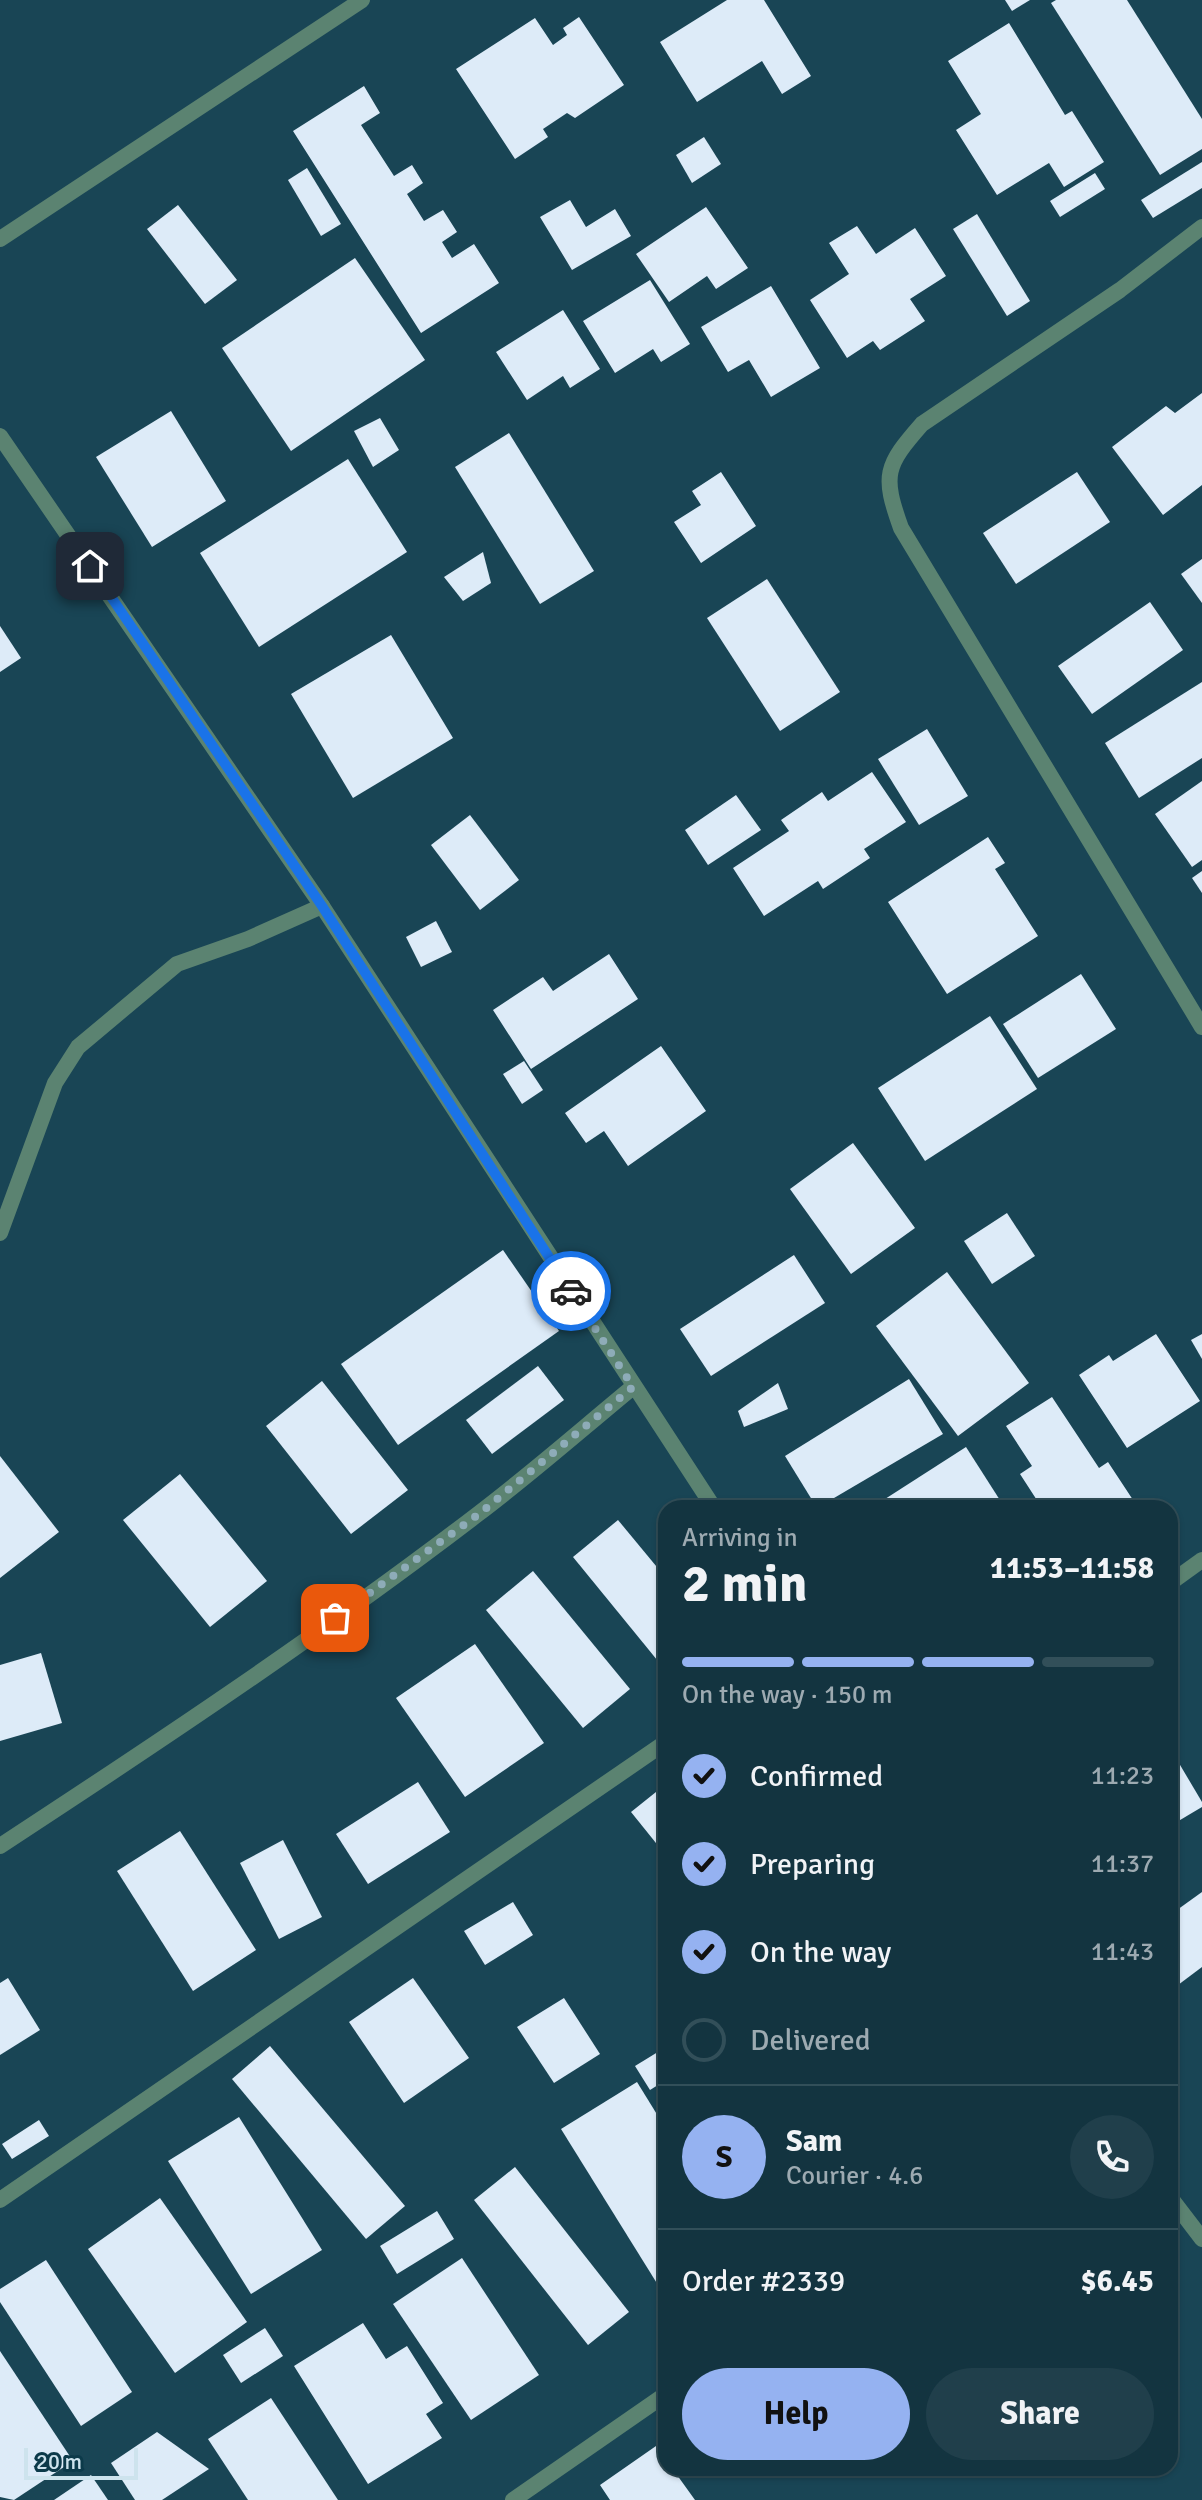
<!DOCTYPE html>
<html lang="en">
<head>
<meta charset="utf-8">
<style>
  :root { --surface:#133440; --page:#203f4b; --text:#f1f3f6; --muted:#9daab1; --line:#324f59; --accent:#95b2f1 }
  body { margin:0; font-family:Signika,sans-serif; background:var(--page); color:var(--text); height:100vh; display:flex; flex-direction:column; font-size:30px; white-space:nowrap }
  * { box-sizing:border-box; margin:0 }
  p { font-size:26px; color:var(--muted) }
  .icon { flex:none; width:44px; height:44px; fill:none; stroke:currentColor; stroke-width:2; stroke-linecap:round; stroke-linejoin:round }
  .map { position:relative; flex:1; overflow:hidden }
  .side { position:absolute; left:658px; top:1500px; width:520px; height:976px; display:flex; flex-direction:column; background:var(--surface); border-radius:24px; box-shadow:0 2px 6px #0004,0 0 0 2px var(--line) }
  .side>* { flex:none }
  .scale { position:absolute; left:24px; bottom:20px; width:114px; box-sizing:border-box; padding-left:8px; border:4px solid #cde3ed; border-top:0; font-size:22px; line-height:28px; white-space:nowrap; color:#cde3ed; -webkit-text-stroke:6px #0c3a4a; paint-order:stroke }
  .pin { position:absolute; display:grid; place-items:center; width:68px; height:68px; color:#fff; margin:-34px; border-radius:16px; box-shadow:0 4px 12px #0006 }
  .courier { position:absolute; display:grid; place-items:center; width:80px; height:80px; margin:-40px; border:6px solid #1a73e8; border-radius:50%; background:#fff; color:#222; box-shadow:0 2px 10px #0007 }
  .head em { font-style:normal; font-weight:700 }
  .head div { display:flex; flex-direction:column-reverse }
  .head { display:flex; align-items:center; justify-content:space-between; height:136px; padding:0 24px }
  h1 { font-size:52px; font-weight:700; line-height:60px }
  .bar { display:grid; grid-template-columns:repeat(4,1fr); gap:12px 8px; align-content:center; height:96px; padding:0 24px }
  .bar i { height:10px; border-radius:6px; background:var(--line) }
  .bar .selected { background:var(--accent) }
  .bar p { grid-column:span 4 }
  .line { display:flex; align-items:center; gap:20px; padding:0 24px; border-top:2px solid var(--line) }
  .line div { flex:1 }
  .round { display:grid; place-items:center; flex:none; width:84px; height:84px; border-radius:42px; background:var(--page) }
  ol { padding:0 24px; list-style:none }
  li { display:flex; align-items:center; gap:24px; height:88px }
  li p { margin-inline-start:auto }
  li .icon { padding:8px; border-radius:50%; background:var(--accent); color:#111; stroke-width:4 }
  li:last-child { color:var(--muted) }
  li i { width:44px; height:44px; border:4px solid var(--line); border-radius:50% }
  .button { display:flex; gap:16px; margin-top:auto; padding:16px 24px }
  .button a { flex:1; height:92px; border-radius:48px; background:var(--accent); color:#111; font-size:32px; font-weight:700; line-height:92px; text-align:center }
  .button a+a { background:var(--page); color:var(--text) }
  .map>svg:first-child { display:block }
</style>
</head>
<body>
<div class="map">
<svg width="1202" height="2500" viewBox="0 0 1202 2500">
  <rect width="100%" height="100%" fill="#194555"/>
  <g fill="#ddebf8">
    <polygon points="727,0 764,0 811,76 782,94 762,61 697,102 660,42"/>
    <polygon points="1005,0 1030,0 1012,11"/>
    <polygon points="1056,0 1127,0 1202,119 1202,149 1160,175 1051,3"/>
    <polygon points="579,17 624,85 575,118 567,113 543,129 548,137 515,159 456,69 535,18 553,45 567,35 563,28"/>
    <polygon points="1009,23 1065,115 1072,111 1104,162 1064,187 1049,163 997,195 956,130 981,114 948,61"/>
    <polygon points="364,86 380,113 361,125 394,176 412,165 423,183 407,194 424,221 443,210 457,232 442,242 452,258 474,244 499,283 421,333 293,131"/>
    <polygon points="704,137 721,164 692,183 676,155"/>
    <polygon points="1202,162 1202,188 1153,218 1141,200"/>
    <polygon points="307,168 341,224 321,236 288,180"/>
    <polygon points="1095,173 1105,189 1060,217 1050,201"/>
    <polygon points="570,200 586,227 615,209 631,236 572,270 540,217"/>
    <polygon points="178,205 237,280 205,304 147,229"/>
    <polygon points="706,207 748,268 716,289 707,276 669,302 636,254"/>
    <polygon points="977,214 1030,301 1007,316 953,229"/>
    <polygon points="857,226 876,254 915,228 946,276 910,299 925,321 880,350 873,341 847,358 810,300 849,274 829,243"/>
    <polygon points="355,258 425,360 291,451 222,348"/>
    <polygon points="650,280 690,344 661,362 653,349 615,373 583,321"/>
    <polygon points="771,286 820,368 771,397 749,360 728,372 701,327"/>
    <polygon points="563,310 600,369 570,388 563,376 527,400 496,352"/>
    <polygon points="1202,393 1202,485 1163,515 1112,447 1166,406 1175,413"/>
    <polygon points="171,411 226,501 152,547 96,457"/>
    <polygon points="380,418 399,450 373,467 354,431"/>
    <polygon points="509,433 594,571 540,604 455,467"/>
    <polygon points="348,459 407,552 259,647 200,553"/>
    <polygon points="721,472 756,526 701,563 674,522 701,505 692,491"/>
    <polygon points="1077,472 1110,522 1016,584 983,533"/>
    <polygon points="483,552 491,583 463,601 444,577"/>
    <polygon points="1202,559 1202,603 1181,574"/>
    <polygon points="767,579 840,692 780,731 707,618"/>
    <polygon points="1150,602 1183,650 1092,714 1058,666"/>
    <polygon points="0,626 21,658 0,672"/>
    <polygon points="391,635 453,738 353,798 291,694"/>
    <polygon points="1202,682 1202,758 1139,798 1105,743"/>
    <polygon points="927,729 968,796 919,825 878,759"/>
    <polygon points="872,772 906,822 864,849 870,858 823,889 818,881 764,916 733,868 789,831 781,820 822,792 828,801"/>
    <polygon points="1202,781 1202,860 1192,867 1155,814"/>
    <polygon points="736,795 761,830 708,865 685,830"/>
    <polygon points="470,815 519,880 480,910 431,845"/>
    <polygon points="988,837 1005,863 995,869 1038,936 947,994 888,902"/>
    <polygon points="1202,871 1202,893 1192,878"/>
    <polygon points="436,921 452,952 421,967 406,937"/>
    <polygon points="609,954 638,999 531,1069 493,1010 543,977 553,991"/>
    <polygon points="1081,974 1116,1029 1038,1078 1003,1024"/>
    <polygon points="990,1016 1037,1089 925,1161 878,1088"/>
    <polygon points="661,1046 706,1111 628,1166 604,1131 586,1143 565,1113"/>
    <polygon points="524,1061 543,1090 522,1104 503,1074"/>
    <polygon points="853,1143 915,1228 851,1274 790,1189"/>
    <polygon points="1007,1213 1035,1256 992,1284 964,1241"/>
    <polygon points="503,1250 559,1331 398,1445 341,1364"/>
    <polygon points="794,1255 825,1303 711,1376 680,1329"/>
    <polygon points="947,1272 1029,1383 958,1436 876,1326"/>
    <polygon points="1156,1334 1200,1401 1127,1448 1079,1375 1109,1355 1113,1361"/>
    <polygon points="1202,1334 1202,1359 1191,1340"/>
    <polygon points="538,1366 564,1400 492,1454 466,1420"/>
    <polygon points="909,1379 943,1434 817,1508 785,1456"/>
    <polygon points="322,1381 408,1490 351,1534 266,1426"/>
    <polygon points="778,1383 788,1409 744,1427 738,1411"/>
    <polygon points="1052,1397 1099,1468 1108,1462 1135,1503 1128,1508 1042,1508 1020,1474 1032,1466 1006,1426"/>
    <polygon points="966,1447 1005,1508 871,1508"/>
    <polygon points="0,1456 59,1532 0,1578"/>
    <polygon points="180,1474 267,1581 210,1627 123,1520"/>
    <polygon points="618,1520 666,1578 666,1663 662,1666 573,1557"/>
    <polygon points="533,1571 630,1689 583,1728 486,1610"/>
    <polygon points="475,1644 544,1743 465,1797 396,1698"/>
    <polygon points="41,1653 62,1723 0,1741 0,1665"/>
    <polygon points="1170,1748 1202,1802 1202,1807 1170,1826"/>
    <polygon points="418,1782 450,1832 368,1884 336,1834"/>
    <polygon points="666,1784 666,1851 664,1853 631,1812"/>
    <polygon points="180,1831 256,1950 193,1991 117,1871"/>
    <polygon points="283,1840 322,1917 279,1939 240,1863"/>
    <polygon points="1202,1892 1202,1967 1170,1991 1170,1915"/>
    <polygon points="513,1902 533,1935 485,1965 464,1931"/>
    <polygon points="8,1978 40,2030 0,2055 0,1983"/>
    <polygon points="413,1978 469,2058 404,2103 349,2022"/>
    <polygon points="564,1998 600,2054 554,2083 517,2027"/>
    <polygon points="270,2046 405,2206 366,2239 232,2079"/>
    <polygon points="666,2047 666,2080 650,2090 635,2066"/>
    <polygon points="637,2082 666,2129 666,2280 658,2285 561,2129"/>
    <polygon points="239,2117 322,2250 251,2294 168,2161"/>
    <polygon points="39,2120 49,2136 12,2159 2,2144"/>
    <polygon points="515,2167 629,2312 588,2345 474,2200"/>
    <polygon points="160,2198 247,2322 175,2373 88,2249"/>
    <polygon points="437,2211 454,2239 397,2274 380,2246"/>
    <polygon points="462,2258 539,2375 471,2420 393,2304"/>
    <polygon points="46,2260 132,2392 81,2426 0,2302 0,2289"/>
    <polygon points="363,2323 386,2359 407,2346 443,2403 426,2414 442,2438 368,2484 294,2366"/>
    <polygon points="265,2328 283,2356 241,2383 223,2355"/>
    <polygon points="0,2351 73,2461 14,2500 0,2497"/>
    <polygon points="271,2398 338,2500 248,2500 208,2439"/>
    <polygon points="157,2432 209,2469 162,2500 135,2500 111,2463"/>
    <polygon points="656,2446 666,2459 666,2468 672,2468 695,2500 610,2500 600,2485"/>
    <polygon points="91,2475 108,2500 54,2500"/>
  </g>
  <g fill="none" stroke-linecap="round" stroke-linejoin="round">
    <polyline stroke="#5b8371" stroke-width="16" points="0,1233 55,1083 78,1047 177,964 248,939 322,906"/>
    <g stroke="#5b8371" stroke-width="16">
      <path d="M 1202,227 L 1120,290 L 922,424 C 885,466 882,475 901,528 L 1202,1027"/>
      <polyline points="0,239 362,0"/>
      <polyline points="0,436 322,906 714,1508"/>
      <polyline points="1170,1583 1202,1560"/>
      <path d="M 0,1846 C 162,1740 324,1632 478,1514 C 531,1474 582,1429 633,1387"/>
      <polyline points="1170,2197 1202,2239"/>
      <polyline points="0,2200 666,1742"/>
      <polyline points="513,2500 666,2394"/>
    </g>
  </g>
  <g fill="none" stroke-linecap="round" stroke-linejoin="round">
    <polyline stroke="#8eacb8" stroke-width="8" stroke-dasharray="0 14.4" points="335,1618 479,1514 633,1387 571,1291"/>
    <polyline stroke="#1a73e8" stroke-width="10" points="90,566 322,906 571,1291"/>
  </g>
</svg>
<div class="scale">20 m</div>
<div class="pin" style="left:335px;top:1618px;background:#ea580c"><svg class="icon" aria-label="bag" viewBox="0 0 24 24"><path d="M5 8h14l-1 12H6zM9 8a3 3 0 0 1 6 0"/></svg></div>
<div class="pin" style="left:90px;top:566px;background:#1f2937"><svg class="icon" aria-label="home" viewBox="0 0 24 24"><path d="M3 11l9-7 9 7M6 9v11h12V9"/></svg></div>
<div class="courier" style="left:571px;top:1291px"><svg class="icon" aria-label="car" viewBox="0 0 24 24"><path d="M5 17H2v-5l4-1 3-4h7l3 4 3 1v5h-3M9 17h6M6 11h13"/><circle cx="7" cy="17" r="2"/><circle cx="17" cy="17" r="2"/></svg></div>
<section class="side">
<div class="head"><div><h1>2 min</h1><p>Arriving in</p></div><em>11:53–11:58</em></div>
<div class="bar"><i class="selected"></i><i class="selected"></i><i class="selected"></i><i></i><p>On the way · 150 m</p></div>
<ol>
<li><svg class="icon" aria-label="check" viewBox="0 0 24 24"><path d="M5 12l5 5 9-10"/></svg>Confirmed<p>11:23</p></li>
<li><svg class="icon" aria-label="check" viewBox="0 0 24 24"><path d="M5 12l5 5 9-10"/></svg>Preparing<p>11:37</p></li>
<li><svg class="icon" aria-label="check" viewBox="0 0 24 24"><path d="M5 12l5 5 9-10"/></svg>On the way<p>11:43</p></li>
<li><i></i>Delivered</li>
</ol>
<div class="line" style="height:144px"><b class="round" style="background:var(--accent);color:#111">S</b><div><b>Sam</b><p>Courier · 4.6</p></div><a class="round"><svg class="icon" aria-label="phone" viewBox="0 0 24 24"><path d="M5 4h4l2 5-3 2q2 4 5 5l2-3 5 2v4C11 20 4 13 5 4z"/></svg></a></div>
<div class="line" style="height:104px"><div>Order #2339</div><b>$6.45</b></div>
<div class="button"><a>Help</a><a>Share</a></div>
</section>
</div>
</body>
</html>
